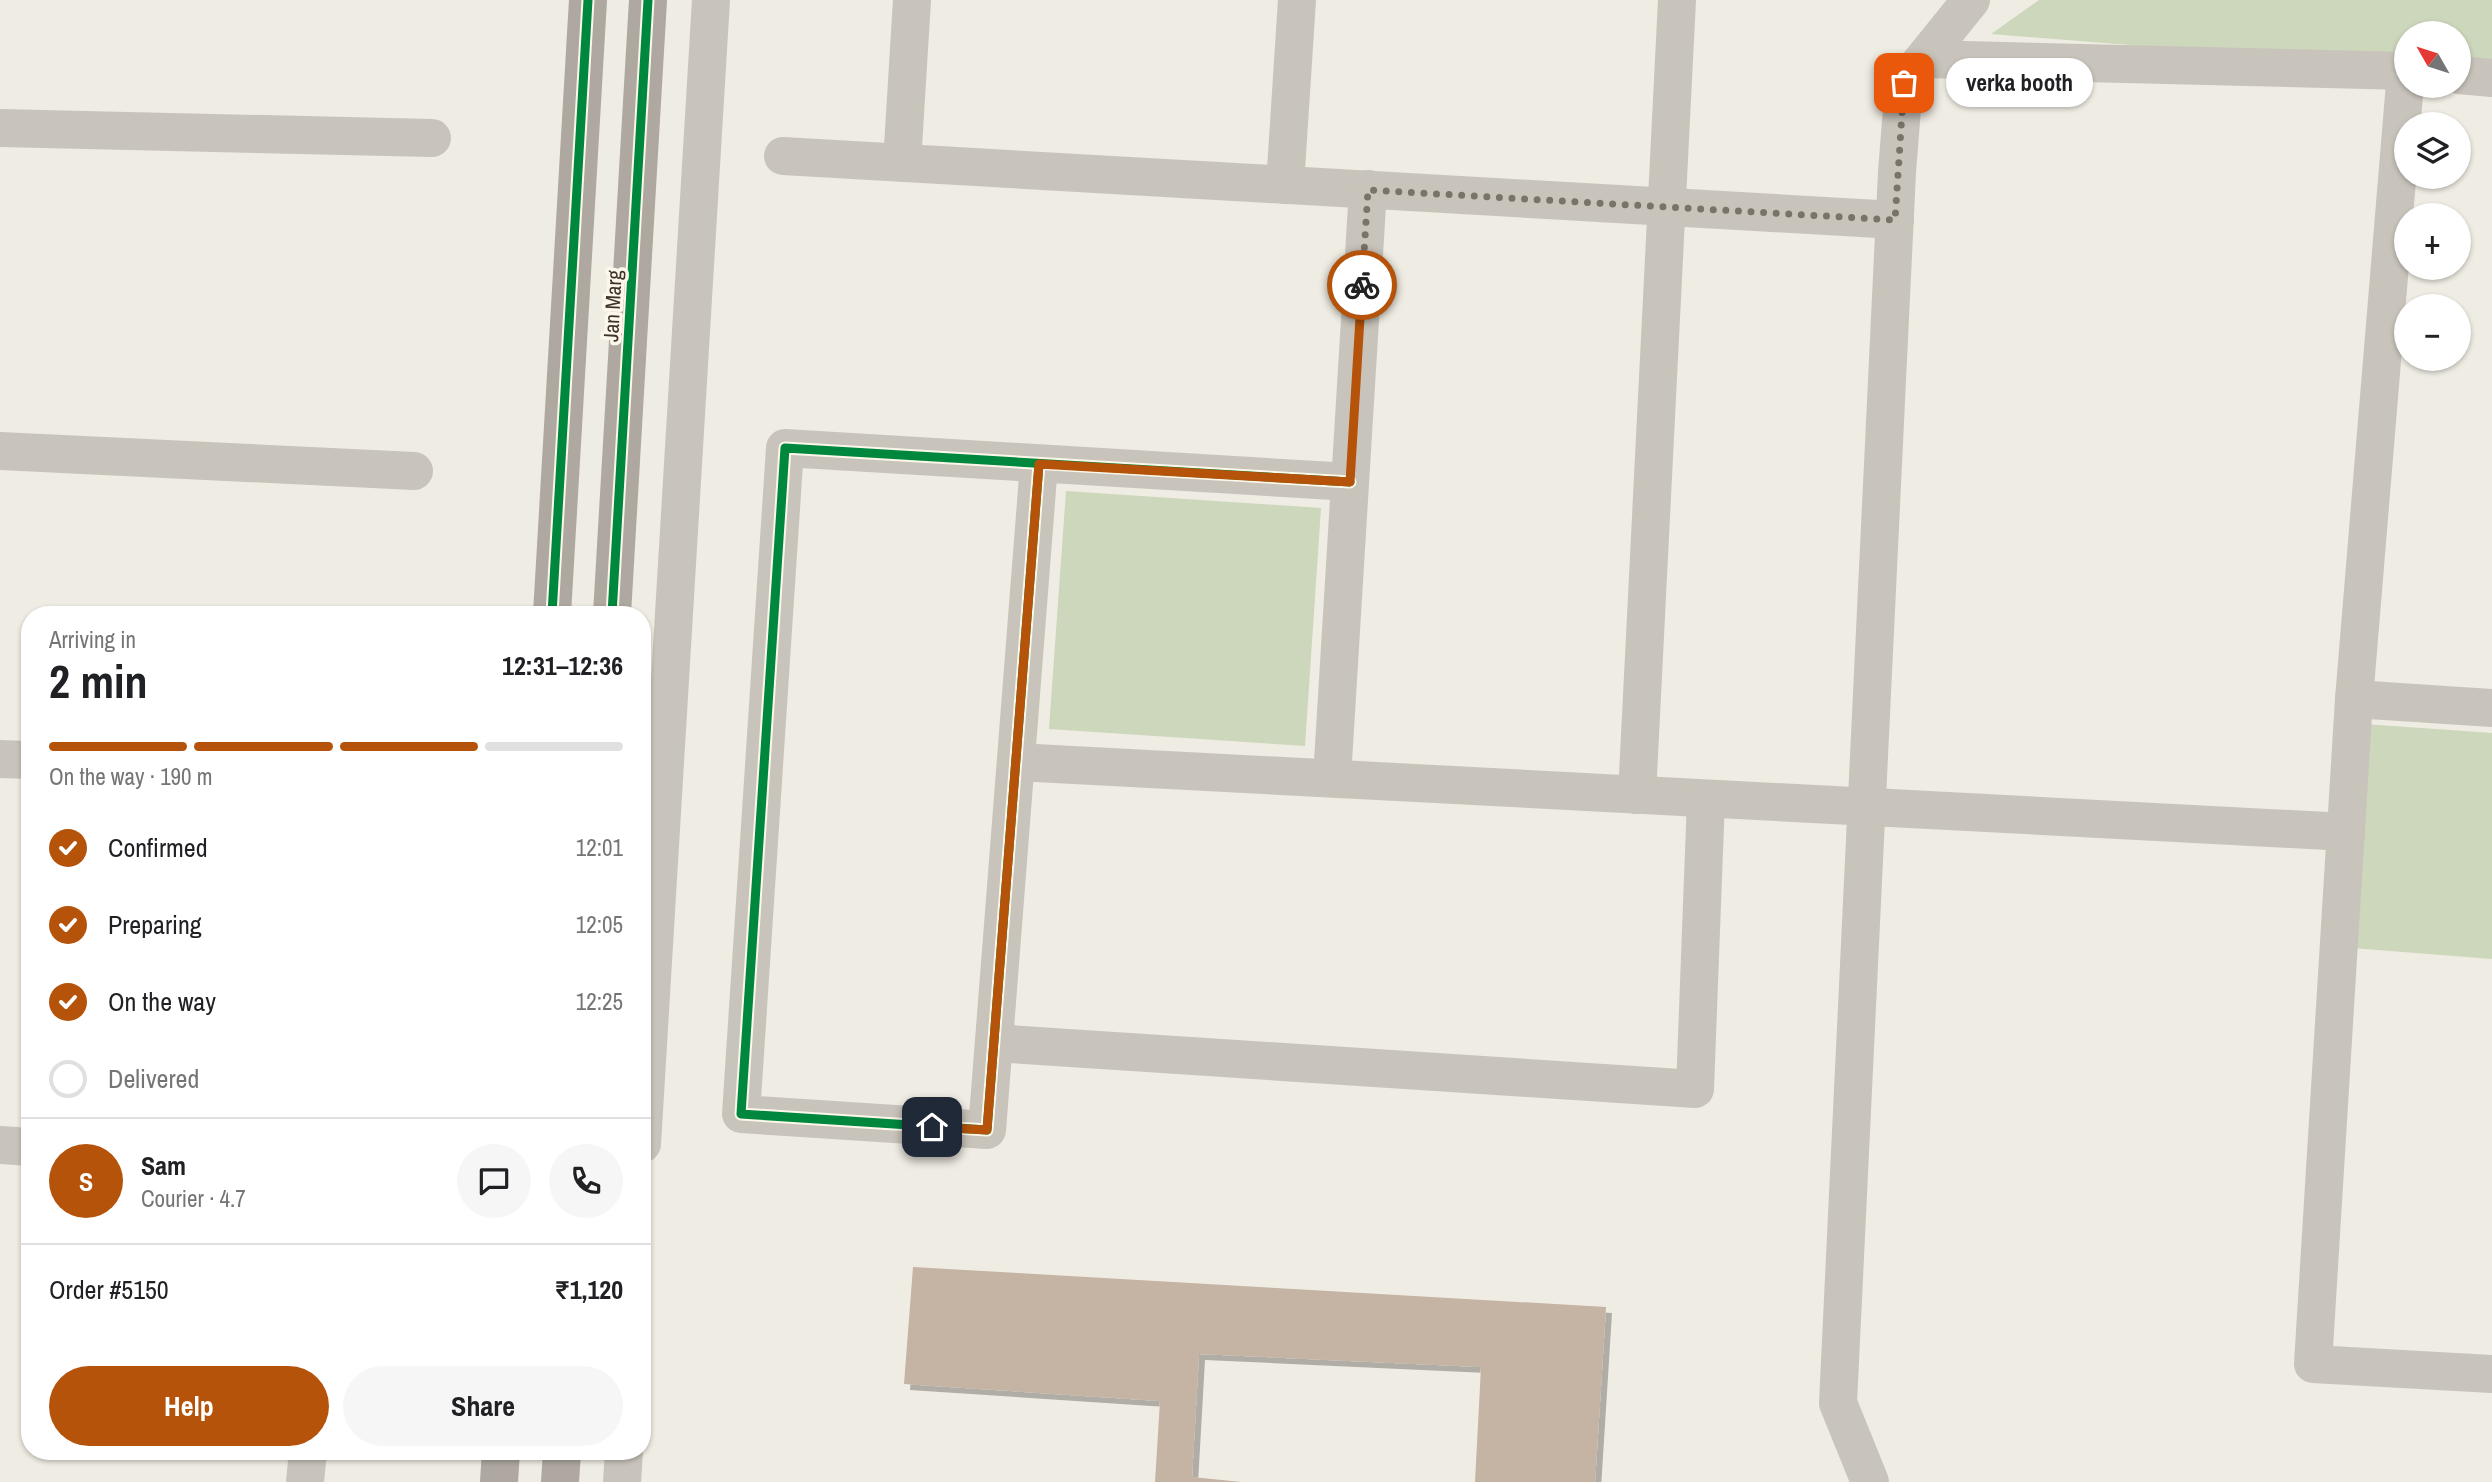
<!DOCTYPE html>
<html lang="en">
<head>
<meta charset="utf-8">
<style>
  :root { --surface:#fff; --page:#f6f6f6; --text:#202124; --muted:#757577; --line:#e0e0e0; --accent:#b45309 }
  body { margin:0; font-family:"Archivo Narrow",sans-serif; background:var(--page); color:var(--text); height:100vh; display:flex; flex-direction:column; font-size:26px; white-space:nowrap }
  * { box-sizing:border-box; margin:0 }
  p { font-size:23px; color:var(--muted) }
  .icon { flex:none; width:38px; height:38px; fill:none; stroke:currentColor; stroke-width:2; stroke-linecap:round; stroke-linejoin:round }
  .map { position:relative; flex:1; overflow:hidden }
  .details { position:absolute; left:21px; top:606px; width:630px; height:854px; display:flex; flex-direction:column; background:var(--surface); border-radius:28px; box-shadow:0 2px 5px #0004 }
  .details>* { flex:none }
  .needle { width:46px; rotate:309deg }
  .buttons { position:absolute; left:2394px; top:21px; display:grid; gap:14px }
  .buttons a { display:grid; place-items:center; width:77px; height:77px; border-radius:50%; background:var(--surface); box-shadow:0 2px 5px #0004; font-size:35px }
  .pin { position:absolute; display:grid; place-items:center; width:60px; height:60px; color:#fff; margin:-30px; border-radius:14px; box-shadow:0 4px 10px #0006 }
  .courier { position:absolute; display:grid; place-items:center; width:70px; height:70px; margin:-35px; border:5px solid #b45309; border-radius:50%; background:#fff; color:#222; box-shadow:0 2px 9px #0007 }
  .bubble { position:absolute; height:49px; border-radius:24px; background:var(--surface); box-shadow:0 2px 5px #0004; font-size:23px; font-weight:700; line-height:49px; text-align:center }
  .overview em { font-style:normal; font-weight:700 }
  .overview div { display:flex; flex-direction:column-reverse }
  .overview { display:flex; align-items:center; justify-content:space-between; height:119px; padding:0 28px }
  h1 { font-size:46px; font-weight:700; line-height:52px }
  .bar { display:grid; grid-template-columns:repeat(4,1fr); gap:10px 7px; align-content:center; height:84px; padding:0 28px }
  .bar i { height:9px; border-radius:5px; background:var(--line) }
  .bar .selected { background:var(--accent) }
  .bar p { grid-column:span 4 }
  .line { display:flex; align-items:center; gap:18px; padding:0 28px; border-top:2px solid var(--line) }
  .line div { flex:1 }
  .round { display:grid; place-items:center; flex:none; width:74px; height:74px; border-radius:37px; background:var(--page) }
  ol { padding:0 28px; list-style:none }
  li { display:flex; align-items:center; gap:21px; height:77px }
  li p { margin-inline-start:auto }
  li .icon { padding:7px; border-radius:50%; background:var(--accent); color:#fff; stroke-width:4 }
  li:last-child { color:var(--muted) }
  li i { width:38px; height:38px; border:4px solid var(--line); border-radius:50% }
  .primary-button { display:flex; gap:14px; margin-top:auto; padding:14px 28px }
  .primary-button a { flex:1; height:80px; border-radius:42px; background:var(--accent); color:#fff; font-size:28px; font-weight:700; line-height:80px; text-align:center }
  .primary-button a+a { background:var(--page); color:var(--text) }
  .map>svg:first-child { display:block }
</style>
</head>
<body>
<div class="map">
<svg width="2492" height="1482" viewBox="0 0 2492 1482">
  <defs>
    <filter id="shadow"><feDropShadow dx="6" dy="6" stdDeviation="0" flood-color="#0004"/></filter>
  </defs>
  <rect width="100%" height="100%" fill="#efece3"/>
  <g fill="#ccd7bb">
    <polygon points="2039,0 2492,0 2492,73 2459,71 2459,33 2406,33 2406,67 1991,34"/>
    <polygon points="1066,491 1321,508 1305,746 1049,729"/>
    <polygon points="2364,724 2492,733 2492,959 2352,948"/>
  </g>
  <polygon fill="#c5b3a3" filter="url(#shadow)" points="913,1267 1606,1307 1595,1482 1475,1482 1481,1367 1199,1354 1192,1477 1242,1482 1155,1482 1160,1401 904,1384"/>
  <g fill="none" stroke-linecap="round" stroke-linejoin="round">
    <g stroke="#c9c4bb" stroke-width="38">
      <polyline points="1924,59 2406,71"/>
      <polyline points="2406,71 2354,699 2313,1364 2492,1374"/>
      <polyline points="2459,75 2492,78"/>
      <polyline points="0,128 432,138"/>
      <polyline points="783,156 1895,220"/>
      <polyline points="902,163 912,0"/>
      <polyline points="1285,185 1297,0"/>
      <polyline points="0,451 414,471"/>
      <polyline points="1039,464 987,1130 741,1114 785,448 1350,482"/>
      <polyline points="2354,699 2492,708"/>
      <polyline points="0,759 30,760"/>
      <polyline points="1016,762 2346,832"/>
      <polyline points="1332,778 1368,189"/>
      <polyline points="1637,795 1677,0"/>
      <polyline points="994,1043 1695,1089 1706,799"/>
      <polyline points="642,1144 711,0"/>
      <polyline points="0,1145 30,1147"/>
      <polyline points="305,1482 308,1451"/>
      <polyline points="622,1482 624,1451"/>
      <polyline points="1870,1482 1838,1403 1897,172 1904,83 1971,0"/>
    </g>
    <g stroke="#aea8a0" stroke-width="38">
      <polyline points="552,614 588,0"/>
      <polyline points="612,614 648,0"/>
      <polyline points="499,1482 501,1451"/>
      <polyline points="560,1482 562,1451"/>
    </g>
    <g stroke="#fcf7ea" stroke-width="13">
      <g id="cycleway">
        <polyline points="1039,464 987,1130 741,1114 785,448 1350,482"/>
        <polyline points="552,614 588,0"/>
        <polyline points="612,614 648,0"/>
      </g>
    </g>
    <use href="#cycleway" stroke="#00873e" stroke-width="9"/>
  </g>
  <g fill="none" stroke-linecap="round" stroke-linejoin="round">
    <polyline stroke="#7a7369" stroke-width="7" stroke-dasharray="0 12.6" points="1362,285 1368,190 1895,220 1904,83"/>
    <polyline stroke="#b45309" stroke-width="9" points="932,1127 987,1130 1039,464 1350,482 1362,285"/>
  </g>
  <g text-anchor="middle" stroke-width="7" stroke-linejoin="round" paint-order="stroke">
    <g font-size="21" fill="#3b3228" stroke="#fcf7ea">
      <text transform="translate(613 306) rotate(-87)" y="7">Jan Marg</text>
    </g>
  </g>
</svg>
<div class="buttons">
<a><svg class="needle" viewBox="-14 -14 28 28"><path d="M0-13l5 13h-10z" fill="#e53935"/><path d="M0 13l5-13h-10z" fill="#757577"/></svg></a>
<a><svg class="icon" aria-label="layers" viewBox="0 0 24 24"><path d="M12 4l9 5-9 5-9-5zM3 14l9 5 9-5"/></svg></a>
<a>+</a>
<a>−</a>
</div>
<div class="pin" style="left:1904px;top:83px;background:#ea580c"><svg class="icon" aria-label="bag" viewBox="0 0 24 24"><path d="M5 8h14l-1 12H6zM9 8a3 3 0 0 1 6 0"/></svg></div>
<div class="pin" style="left:932px;top:1127px;background:#1f2937"><svg class="icon" aria-label="home" viewBox="0 0 24 24"><path d="M3 11l9-7 9 7M6 9v11h12V9"/></svg></div>
<div class="courier" style="left:1362px;top:285px"><svg class="icon" aria-label="bike" viewBox="0 0 24 24"><circle cx="6" cy="16" r="4"/><circle cx="18" cy="16" r="4"/><path d="M6 16l4-8h5l3 8M10 8l3 8H6M13 5h3"/></svg></div>
<div class="bubble" style="left:1946px;top:58px;width:147px">verka booth</div>
<section class="details">
<div class="overview"><div><h1>2 min</h1><p>Arriving in</p></div><em>12:31–12:36</em></div>
<div class="bar"><i class="selected"></i><i class="selected"></i><i class="selected"></i><i></i><p>On the way · 190 m</p></div>
<ol>
<li><svg class="icon" aria-label="check" viewBox="0 0 24 24"><path d="M5 12l5 5 9-10"/></svg>Confirmed<p>12:01</p></li>
<li><svg class="icon" aria-label="check" viewBox="0 0 24 24"><path d="M5 12l5 5 9-10"/></svg>Preparing<p>12:05</p></li>
<li><svg class="icon" aria-label="check" viewBox="0 0 24 24"><path d="M5 12l5 5 9-10"/></svg>On the way<p>12:25</p></li>
<li><i></i>Delivered</li>
</ol>
<div class="line" style="height:126px"><b class="round" style="background:var(--accent);color:#fff">S</b><div><b>Sam</b><p>Courier · 4.7</p></div><a class="round"><svg class="icon" aria-label="chat" viewBox="0 0 24 24"><path d="M4 5h16v11H9l-5 4z"/></svg></a><a class="round"><svg class="icon" aria-label="phone" viewBox="0 0 24 24"><path d="M5 4h4l2 5-3 2q2 4 5 5l2-3 5 2v4C11 20 4 13 5 4z"/></svg></a></div>
<div class="line" style="height:91px"><div>Order #5150</div><b>₹1,120</b></div>
<div class="primary-button"><a>Help</a><a>Share</a></div>
</section>
</div>
</body>
</html>
